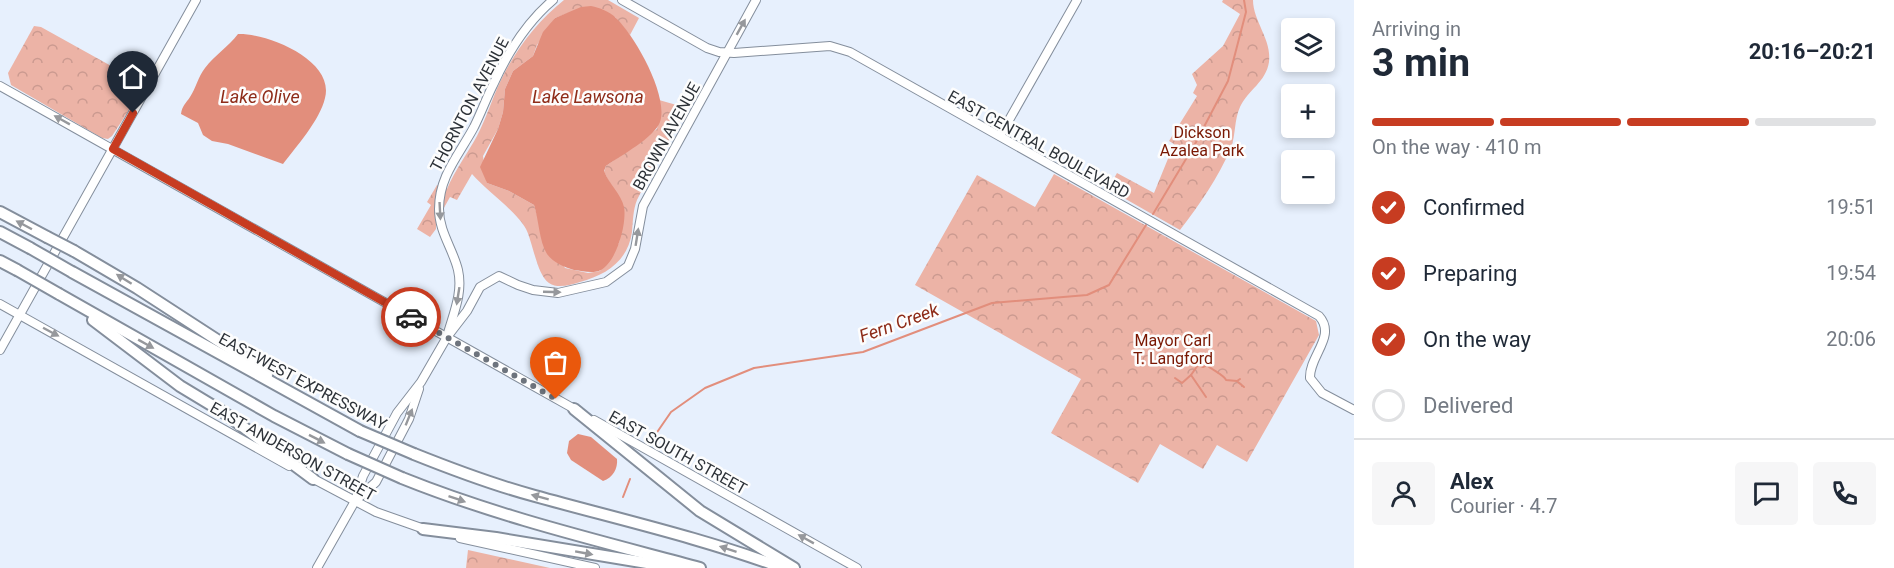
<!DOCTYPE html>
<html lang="en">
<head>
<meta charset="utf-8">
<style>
  :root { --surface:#fff; --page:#f6f6f7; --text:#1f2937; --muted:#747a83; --line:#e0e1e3; --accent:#c73c21 }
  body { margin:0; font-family:Roboto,sans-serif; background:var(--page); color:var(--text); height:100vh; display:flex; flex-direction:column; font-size:22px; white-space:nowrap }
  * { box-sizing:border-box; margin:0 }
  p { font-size:20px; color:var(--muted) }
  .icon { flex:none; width:33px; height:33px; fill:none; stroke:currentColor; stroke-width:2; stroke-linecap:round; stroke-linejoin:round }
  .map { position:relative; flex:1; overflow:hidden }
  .sheet { display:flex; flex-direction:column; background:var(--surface); width:540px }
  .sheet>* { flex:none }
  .fabs { position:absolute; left:1281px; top:18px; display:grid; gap:12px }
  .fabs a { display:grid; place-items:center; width:54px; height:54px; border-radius:6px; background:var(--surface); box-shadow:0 3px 9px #0003; font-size:30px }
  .pin { position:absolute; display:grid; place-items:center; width:51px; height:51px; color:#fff; margin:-62px -26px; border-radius:50% 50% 50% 0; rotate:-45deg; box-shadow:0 0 6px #0007 }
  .pin .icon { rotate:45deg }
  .courier { position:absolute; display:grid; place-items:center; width:60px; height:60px; margin:-30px; border:4px solid #c73c21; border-radius:50%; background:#fff; color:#222; box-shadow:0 2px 8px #0007 }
  .summary em { font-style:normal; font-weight:700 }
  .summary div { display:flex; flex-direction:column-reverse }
  .summary { display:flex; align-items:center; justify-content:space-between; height:102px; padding:0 18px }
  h1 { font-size:39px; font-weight:700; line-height:45px }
  .bar { display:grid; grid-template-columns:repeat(4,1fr); gap:9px 6px; align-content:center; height:72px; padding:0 18px }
  .bar i { height:8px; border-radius:4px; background:var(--line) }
  .bar .current { background:var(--accent) }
  .bar p { grid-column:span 4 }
  .line { display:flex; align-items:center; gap:15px; padding:0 18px; border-top:2px solid var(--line) }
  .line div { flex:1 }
  .round { display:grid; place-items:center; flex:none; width:63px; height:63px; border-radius:6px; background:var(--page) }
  ol { padding:0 18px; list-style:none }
  li { display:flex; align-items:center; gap:18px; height:66px }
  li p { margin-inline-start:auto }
  li .icon { padding:6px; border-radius:50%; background:var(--accent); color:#fff; stroke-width:4 }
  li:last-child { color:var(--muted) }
  li i { width:33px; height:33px; border:3px solid var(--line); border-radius:50% }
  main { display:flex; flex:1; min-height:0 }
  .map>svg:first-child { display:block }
</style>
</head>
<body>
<main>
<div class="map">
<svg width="1354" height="568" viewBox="0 0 1354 568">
  <defs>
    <pattern id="park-crowns" width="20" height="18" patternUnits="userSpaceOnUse" patternTransform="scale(1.5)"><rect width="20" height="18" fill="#ecb3a6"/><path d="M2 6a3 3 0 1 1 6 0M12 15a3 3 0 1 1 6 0" fill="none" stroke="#cb9a90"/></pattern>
  </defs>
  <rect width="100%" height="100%" fill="#e7f0fd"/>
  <g fill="url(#park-crowns)">
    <path d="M 564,0 L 608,0 L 639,18 L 630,35 L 615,17 L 568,13 L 555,18 L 537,45 L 533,56 L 513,71 L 505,89 L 503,112 L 498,129 L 483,156 L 487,183 L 509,191 L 534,205 L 538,218 L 565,268 L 588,273 L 600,271 L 619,243 L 624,209 L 604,172 L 606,166 L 657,129 L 661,109 L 659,100 L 687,108 C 671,139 652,169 637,200 C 633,210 633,221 632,232 C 628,261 606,275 580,282 C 570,285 558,289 549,283 C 537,275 533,243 526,229 C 517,212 487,191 472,174 L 457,200 L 450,197 L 436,222 L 436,229 L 430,237 L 417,229 L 431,205 L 427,202 L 437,185 L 447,189 C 455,170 467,154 477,136 C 488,115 494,92 505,72 C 520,44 540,19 564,0 Z"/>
    <path d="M 1223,0 L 1253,0 C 1253,21 1272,40 1269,62 C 1266,82 1248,90 1240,107 C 1234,120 1236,134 1231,148 C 1218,178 1200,204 1180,230 L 1108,189 L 1117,173 L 1154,193 L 1174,144 L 1169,141 L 1197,96 L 1193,93 L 1197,85 L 1192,74 L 1223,46 L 1240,14 L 1222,2 Z"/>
    <polygon points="34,26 41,27 140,82 141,92 112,136 108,139 102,138 11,85 8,73"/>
    <polygon points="1054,174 1316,321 1319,335 1247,462 1217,445 1203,469 1160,444 1138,483 1051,433 1081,379 915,285 977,175 1035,207"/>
    <polygon points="468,550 550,568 466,568"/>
  </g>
  <g fill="#e28e7c">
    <path d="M 591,6 C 600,8 609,11 616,18 C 635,36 669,96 660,122 C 655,137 620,156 606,166 L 604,171 C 609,184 621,194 624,207 C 627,223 617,261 601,270 C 593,274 583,271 574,270 C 564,267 554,263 547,254 C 539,241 539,220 534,205 L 509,191 L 487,183 L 480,167 L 498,129 L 503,112 L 505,89 L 513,71 L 533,56 L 543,32 L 555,18 L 581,7 Z"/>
    <path d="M 238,34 C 267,33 335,60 325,98 C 320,120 296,147 283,164 L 228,144 L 212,141 L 203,135 L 198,123 L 181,114 C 182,106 186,103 190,97 C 196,88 198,77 205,68 C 215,55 228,47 238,34 Z"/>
    <path d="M 578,434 L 591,437 L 617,459 C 618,468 613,478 603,481 L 571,460 L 567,453 L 569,441 Z"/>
  </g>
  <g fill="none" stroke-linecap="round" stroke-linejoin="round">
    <g stroke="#e28e7c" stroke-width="2">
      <polyline points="1153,214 1195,144 1228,81 1246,12 1244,0"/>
      <polyline points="1191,375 1206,397"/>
      <path d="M 1175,378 L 1182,383 L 1191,375 L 1198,365 L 1203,367 L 1207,365 C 1212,370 1224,375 1226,380 L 1237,381 L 1240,379"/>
      <polyline points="1238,382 1244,387"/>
      <polyline points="651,441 671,412 705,388 754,368 863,352 992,303 1087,295 1109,285 1146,225"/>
      <polyline points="623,497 630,479"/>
    </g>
    <g stroke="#848e9c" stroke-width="10">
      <g id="secondary">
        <path d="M 622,0 L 707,48 L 719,52 L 734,53 L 830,46 L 850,52 L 1319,316 C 1337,336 1309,356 1310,378 L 1322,393 L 1354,410"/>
        <polyline points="0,86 578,411"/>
        <polyline points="1000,136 1077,0"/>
        <polyline points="0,304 289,466"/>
        <path d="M 448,333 C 454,312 463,292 458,270 C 453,249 439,232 439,209 C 439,176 459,155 474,127 C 481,113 486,99 493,85 C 507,54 527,22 553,0"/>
        <polyline points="0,350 196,0"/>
        <polyline points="594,420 857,568"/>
        <polyline points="310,477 376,512 427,530"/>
        <polyline points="355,501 363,476 397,413 421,382 447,337 467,311 480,287 499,276 518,285 533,290 558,293 606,282 628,266 635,249 643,206 756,0"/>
        <polyline points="460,538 595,568"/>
        <polyline points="317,568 355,501 376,482 409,419 419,389"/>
      </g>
    </g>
    <g stroke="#848e9c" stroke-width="14">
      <g id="highway">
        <polyline points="0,212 47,237"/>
        <polyline points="0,232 30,248"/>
        <polyline points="74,251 137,288 251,362 267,375"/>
        <polyline points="0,261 17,270"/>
        <polyline points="72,272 360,431"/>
        <polyline points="59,294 274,416 348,454"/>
        <polyline points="93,320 180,386 223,412 313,479"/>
        <polyline points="574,409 700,511 794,568"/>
        <path d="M 414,454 C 454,470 494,485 535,496 C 618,519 702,538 783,568"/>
        <path d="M 402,478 C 499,517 600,541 700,568"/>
        <polyline points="423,529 496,538 677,568"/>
      </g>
    </g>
    <use href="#secondary" stroke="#fff" stroke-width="8"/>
    <use href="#highway" stroke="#fff" stroke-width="10"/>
    <g stroke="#848e9c" stroke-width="14" stroke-linecap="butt">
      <g id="highway-bridge">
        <polyline points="47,237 74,251"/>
        <polyline points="30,248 72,272"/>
        <polyline points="17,270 59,294"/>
        <polyline points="360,431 414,454"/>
        <polyline points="348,454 402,478"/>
      </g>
    </g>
    <use href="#highway-bridge" stroke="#fff" stroke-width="10"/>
  </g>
  <defs><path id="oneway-solid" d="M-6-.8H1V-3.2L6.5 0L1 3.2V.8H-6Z" transform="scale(1.5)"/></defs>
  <g fill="#96989c">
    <use href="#oneway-solid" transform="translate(741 27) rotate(-61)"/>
    <use href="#oneway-solid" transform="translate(62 120) rotate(-151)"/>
    <use href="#oneway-solid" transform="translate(440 211) rotate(87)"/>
    <use href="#oneway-solid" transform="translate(24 225) rotate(-152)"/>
    <use href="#oneway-solid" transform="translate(637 237) rotate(-81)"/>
    <use href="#oneway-solid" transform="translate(124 279) rotate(-148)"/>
    <use href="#oneway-solid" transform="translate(552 292) rotate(2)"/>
    <use href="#oneway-solid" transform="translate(458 296) rotate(99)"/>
    <use href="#oneway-solid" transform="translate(51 332) rotate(28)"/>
    <use href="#oneway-solid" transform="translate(146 344) rotate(29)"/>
    <use href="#oneway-solid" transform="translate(409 417) rotate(-68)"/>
    <use href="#oneway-solid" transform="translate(317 439) rotate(27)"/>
    <use href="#oneway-solid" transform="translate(540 497) rotate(-165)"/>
    <use href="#oneway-solid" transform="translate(457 499) rotate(19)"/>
    <use href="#oneway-solid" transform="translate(806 539) rotate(-151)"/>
    <use href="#oneway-solid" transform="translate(728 549) rotate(-162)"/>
    <use href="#oneway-solid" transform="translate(584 553) rotate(10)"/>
  </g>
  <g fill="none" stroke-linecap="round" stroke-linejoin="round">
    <polyline stroke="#6e747d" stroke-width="6" stroke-dasharray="0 10.8" points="411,317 556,399"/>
    <polyline stroke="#c73c21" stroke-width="8" points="133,113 113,149 411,317"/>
  </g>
  <g text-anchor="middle" stroke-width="5" stroke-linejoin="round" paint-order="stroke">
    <g font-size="16" fill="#2d3238" stroke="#fdfdfd">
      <text transform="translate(469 104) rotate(-62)" y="6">THORNTON AVENUE</text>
      <text transform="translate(666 136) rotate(-61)" y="6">BROWN AVENUE</text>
      <text transform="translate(1039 144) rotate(29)" y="6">EAST CENTRAL BOULEVARD</text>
      <text transform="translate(303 381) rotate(28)" y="6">EAST-WEST EXPRESSWAY</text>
      <text transform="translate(293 451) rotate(29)" y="6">EAST ANDERSON STREET</text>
      <text transform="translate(678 452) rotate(29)" y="6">EAST SOUTH STREET</text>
    </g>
    <g font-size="16" fill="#791702" stroke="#fdfdfd">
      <text x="1202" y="138">Dickson<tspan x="1202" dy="18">Azalea Park</tspan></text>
      <text x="1173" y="346">Mayor Carl<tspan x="1173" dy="18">T. Langford</tspan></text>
    </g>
    <g font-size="18" font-style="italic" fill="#8e2c19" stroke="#fdfdfd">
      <text x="260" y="103">Lake Olive</text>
      <text x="588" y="103">Lake Lawsona</text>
      <text transform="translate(899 323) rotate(-20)" y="6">Fern Creek</text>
    </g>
  </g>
</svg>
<div class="fabs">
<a><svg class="icon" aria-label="layers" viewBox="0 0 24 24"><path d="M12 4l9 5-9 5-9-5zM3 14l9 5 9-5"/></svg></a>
<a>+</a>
<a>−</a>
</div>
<div class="pin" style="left:556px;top:399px;background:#ea580c"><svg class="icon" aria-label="bag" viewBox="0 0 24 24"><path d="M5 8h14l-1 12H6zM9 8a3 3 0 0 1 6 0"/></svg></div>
<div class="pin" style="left:133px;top:113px;background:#1f2937"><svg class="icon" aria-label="home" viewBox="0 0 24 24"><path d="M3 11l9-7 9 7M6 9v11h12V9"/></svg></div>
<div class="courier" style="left:411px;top:317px"><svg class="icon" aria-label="car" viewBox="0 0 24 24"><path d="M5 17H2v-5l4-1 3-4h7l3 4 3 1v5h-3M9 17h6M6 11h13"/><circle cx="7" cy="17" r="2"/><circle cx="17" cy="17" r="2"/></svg></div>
</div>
<section class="sheet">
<div class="summary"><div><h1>3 min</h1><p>Arriving in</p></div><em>20:16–20:21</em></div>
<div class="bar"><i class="current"></i><i class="current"></i><i class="current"></i><i></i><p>On the way · 410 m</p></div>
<ol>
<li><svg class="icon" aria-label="check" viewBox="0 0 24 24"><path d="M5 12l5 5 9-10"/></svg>Confirmed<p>19:51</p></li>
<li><svg class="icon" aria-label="check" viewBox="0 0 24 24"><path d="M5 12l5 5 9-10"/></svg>Preparing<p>19:54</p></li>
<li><svg class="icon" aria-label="check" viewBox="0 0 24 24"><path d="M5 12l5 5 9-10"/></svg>On the way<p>20:06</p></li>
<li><i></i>Delivered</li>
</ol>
<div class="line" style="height:108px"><a class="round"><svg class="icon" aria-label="person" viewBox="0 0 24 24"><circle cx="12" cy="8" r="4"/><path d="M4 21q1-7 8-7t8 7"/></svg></a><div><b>Alex</b><p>Courier · 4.7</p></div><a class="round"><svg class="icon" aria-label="chat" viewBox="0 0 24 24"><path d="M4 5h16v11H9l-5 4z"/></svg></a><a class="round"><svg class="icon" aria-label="phone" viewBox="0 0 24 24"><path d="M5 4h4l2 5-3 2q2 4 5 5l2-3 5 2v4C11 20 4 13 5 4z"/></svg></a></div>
</section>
</main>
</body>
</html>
